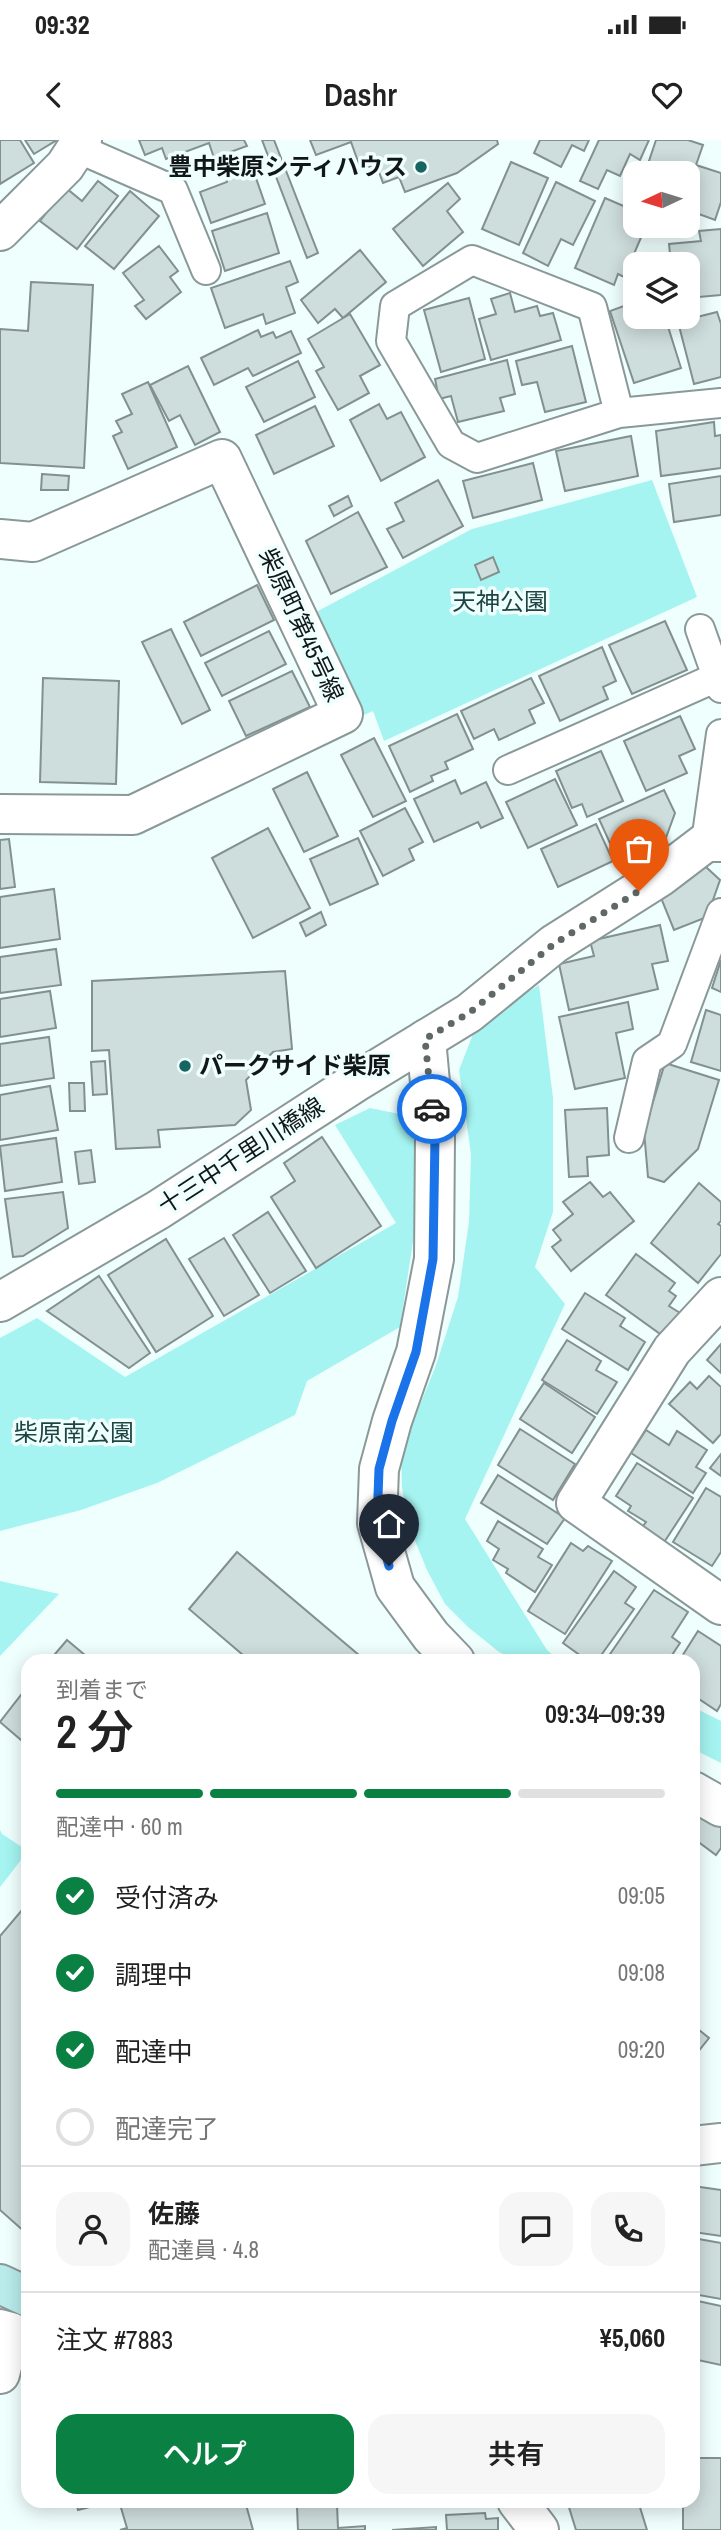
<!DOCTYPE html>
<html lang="ja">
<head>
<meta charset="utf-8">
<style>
  :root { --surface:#fff; --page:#f6f6f6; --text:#222; --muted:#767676; --line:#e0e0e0; --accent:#0b8043 }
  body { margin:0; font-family:"Archivo Narrow","Noto Sans JP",sans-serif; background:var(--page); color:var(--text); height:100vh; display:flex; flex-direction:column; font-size:26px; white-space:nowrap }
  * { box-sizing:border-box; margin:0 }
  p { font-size:23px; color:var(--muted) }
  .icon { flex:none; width:38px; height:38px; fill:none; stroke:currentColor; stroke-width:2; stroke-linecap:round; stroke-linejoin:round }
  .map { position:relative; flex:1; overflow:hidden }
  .details { position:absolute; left:21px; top:1514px; width:679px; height:854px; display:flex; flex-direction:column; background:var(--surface); border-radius:21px; box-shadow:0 4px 18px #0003 }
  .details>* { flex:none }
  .needle { width:46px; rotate:266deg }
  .controls { position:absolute; left:623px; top:21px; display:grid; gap:14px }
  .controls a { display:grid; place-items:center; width:77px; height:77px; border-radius:14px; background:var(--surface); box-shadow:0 4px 18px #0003; font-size:35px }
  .pin { position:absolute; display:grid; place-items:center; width:60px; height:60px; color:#fff; margin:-72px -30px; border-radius:50% 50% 50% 0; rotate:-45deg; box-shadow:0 0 7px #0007 }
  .pin .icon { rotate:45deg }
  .courier { position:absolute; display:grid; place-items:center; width:70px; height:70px; margin:-35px; border:5px solid #1a73e8; border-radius:50%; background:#fff; color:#222; box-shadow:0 2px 9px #0007 }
  .head em { font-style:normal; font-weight:600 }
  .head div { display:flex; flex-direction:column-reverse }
  .head { display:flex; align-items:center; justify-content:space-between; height:119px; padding:0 35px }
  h1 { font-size:46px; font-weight:600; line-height:52px }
  .bar { display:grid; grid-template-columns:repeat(4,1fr); gap:10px 7px; align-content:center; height:84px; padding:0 35px }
  .bar i { height:9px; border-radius:5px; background:var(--line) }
  .bar .selected { background:var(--accent) }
  .bar p { grid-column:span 4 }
  .line { display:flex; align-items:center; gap:18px; padding:0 35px; border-top:2px solid var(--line) }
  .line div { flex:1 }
  .round { display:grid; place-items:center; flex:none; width:74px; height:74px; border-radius:21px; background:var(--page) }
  ol { padding:0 35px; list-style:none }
  li { display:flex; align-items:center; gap:21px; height:77px }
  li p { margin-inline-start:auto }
  li .icon { padding:7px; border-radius:50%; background:var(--accent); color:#fff; stroke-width:4 }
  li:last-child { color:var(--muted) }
  li i { width:38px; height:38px; border:4px solid var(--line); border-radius:50% }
  .primary-button { display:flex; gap:14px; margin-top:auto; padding:14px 35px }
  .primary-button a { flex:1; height:80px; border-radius:21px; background:var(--accent); color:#fff; font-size:28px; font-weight:600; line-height:80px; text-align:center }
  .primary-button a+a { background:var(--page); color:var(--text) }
  .status { display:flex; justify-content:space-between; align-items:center; height:49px; padding:0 35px; background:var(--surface); direction:ltr }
  .status svg { height:19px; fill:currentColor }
  header { display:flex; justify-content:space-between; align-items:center; height:91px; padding:0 35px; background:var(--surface); font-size:32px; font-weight:600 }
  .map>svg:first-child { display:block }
</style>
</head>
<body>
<div class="status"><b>09:32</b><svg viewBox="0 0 49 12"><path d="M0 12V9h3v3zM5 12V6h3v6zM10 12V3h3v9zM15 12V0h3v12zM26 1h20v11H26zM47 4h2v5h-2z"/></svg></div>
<header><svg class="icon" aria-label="back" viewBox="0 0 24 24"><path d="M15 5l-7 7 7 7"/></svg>Dashr<svg class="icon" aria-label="heart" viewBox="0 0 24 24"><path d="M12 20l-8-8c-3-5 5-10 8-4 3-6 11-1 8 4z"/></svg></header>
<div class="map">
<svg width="721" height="2390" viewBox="0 0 721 2390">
  <rect width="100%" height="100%" fill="#effffe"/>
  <g fill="#a5f4f1">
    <polygon points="652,340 697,457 384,601 373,571 364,575 316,472 472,389"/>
    <polygon points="539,845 553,958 553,1072 535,1127 565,1164 465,1379 547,1510 560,1521 517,1521 499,1512 468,1487 445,1464 427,1430 409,1386 402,1348 401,1311 435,1228 458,1157 469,1082 471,1014 459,930 473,894 493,874"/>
    <polygon points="370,968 414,977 416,1082 400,1187 307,1241 295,1275 157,1343 81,1370 0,1391 0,1198 37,1178 125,1237 396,1083 335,985"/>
    <polygon points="0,1441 59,1454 0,1516"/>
    <polygon points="693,1567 721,1581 721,1623 693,1609"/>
    <polygon points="0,1690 2,1694 28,1711 0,1747"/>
  </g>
  <g fill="#cededd" stroke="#829090" stroke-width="2">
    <polygon points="0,0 20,0 34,23 0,44"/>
    <polygon points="25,0 57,0 34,14"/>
    <polygon points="139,0 244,0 247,6 214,18 209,3 166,19 162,8 145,15"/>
    <polygon points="262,0 274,0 318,113 307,118"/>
    <polygon points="310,0 497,0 498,4 457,33 405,52 399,37 383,43 376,24 361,30 351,2 316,15"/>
    <polygon points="540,0 589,0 584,11 572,5 561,27 534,13"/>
    <polygon points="599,0 649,0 640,20 630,14 620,36 607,30 598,49 580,41"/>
    <polygon points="656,0 688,0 703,5 696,25 721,33 721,62 715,80 688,70 688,33 645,33"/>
    <polygon points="249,18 265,64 211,83 200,52 227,42 223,27"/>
    <polygon points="511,22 548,38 519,105 482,89"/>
    <polygon points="98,41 118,56 77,109 40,81 66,48 82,61"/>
    <polygon points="556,42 595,61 573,105 561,99 548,126 523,113"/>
    <polygon points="448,43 460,59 447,71 463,92 423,126 393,89"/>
    <polygon points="130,51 159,76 114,129 85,106"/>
    <polygon points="605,58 635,71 635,86 646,86 624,137 618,134 614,145 575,128"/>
    <polygon points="267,73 279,113 225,131 212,91"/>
    <polygon points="721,89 721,155 688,158 688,124 651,124 651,116 670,114 669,104 701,101 699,91"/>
    <polygon points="159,106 178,131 170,137 181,152 146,179 135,166 144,160 123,133"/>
    <polygon points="360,110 386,142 343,178 335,169 318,183 301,160"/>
    <polygon points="290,121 298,142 286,147 295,173 266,184 263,174 225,188 211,148"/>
    <polygon points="31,142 93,145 84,328 0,323 0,189 28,191"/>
    <polygon points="510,153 515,172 537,166 540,176 553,173 561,200 491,220 479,179 496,174 491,159"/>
    <polygon points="469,158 485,219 441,232 424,170"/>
    <polygon points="632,163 635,177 665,177 681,228 634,243 610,171"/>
    <polygon points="717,172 721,184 721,237 694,244 677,178 696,173 697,177"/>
    <polygon points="350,174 380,225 360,236 369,253 338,270 316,231 324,227 308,199"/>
    <polygon points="258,190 261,197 273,192 276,198 291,191 301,213 253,236 248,228 214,245 201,218"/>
    <polygon points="572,206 586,262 545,272 537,242 522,245 516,221"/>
    <polygon points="507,220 515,254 500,258 504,271 458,282 451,256 439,259 435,239"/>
    <polygon points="298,221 315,257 264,282 246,247"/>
    <polygon points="188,226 220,292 195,305 180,275 169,281 150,245"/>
    <polygon points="148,242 177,307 128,329 113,296 122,292 116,281 132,274 122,254"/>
    <polygon points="379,264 387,279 401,272 425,317 381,341 350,280"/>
    <polygon points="315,266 334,306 274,334 256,295"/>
    <polygon points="714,282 715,296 721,295 721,328 661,336 656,291"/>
    <polygon points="631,296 638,336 565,351 556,311"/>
    <polygon points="533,323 542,360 473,378 463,341"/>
    <polygon points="42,334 69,336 68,350 41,350"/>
    <polygon points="721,336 721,375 674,382 669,344"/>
    <polygon points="438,340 463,386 403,418 387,389 404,381 395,363"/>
    <polygon points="348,356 352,366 334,376 329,366"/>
    <polygon points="358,372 387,427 331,454 306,401"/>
    <polygon points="493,417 499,432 481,440 475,425"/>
    <polygon points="257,445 274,480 201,516 184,482"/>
    <polygon points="665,481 687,530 632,554 609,505"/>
    <polygon points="171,489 210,570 182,584 142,502"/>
    <polygon points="269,491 286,524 222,556 205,523"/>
    <polygon points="602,507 616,541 603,547 608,559 560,581 539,536"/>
    <polygon points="292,531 310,567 246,596 229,561"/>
    <polygon points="43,538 119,541 116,644 40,642"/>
    <polygon points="531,538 544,563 529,570 535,583 499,600 494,589 474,599 461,571"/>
    <polygon points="457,574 473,609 445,622 448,629 431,636 433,641 410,652 389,606"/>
    <polygon points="680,576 695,609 679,616 687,633 646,651 624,601"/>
    <polygon points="374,598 406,661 373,677 341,615"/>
    <polygon points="601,611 623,661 587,677 582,664 572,668 556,631"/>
    <polygon points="307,632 338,696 304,712 273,649"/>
    <polygon points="555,639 577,685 528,708 506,662"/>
    <polygon points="455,640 461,654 486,642 503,678 481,688 478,682 434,702 414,659"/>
    <polygon points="664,650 675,673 664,703 619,723 599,679"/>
    <polygon points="405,668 423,702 409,709 414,720 383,736 360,691"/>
    <polygon points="596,684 613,721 558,747 541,709"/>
    <polygon points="268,688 310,768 253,798 212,718"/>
    <polygon points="358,698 378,744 330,765 310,719"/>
    <polygon points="9,699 15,747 0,749 0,700"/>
    <polygon points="706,727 720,740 707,777 674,790 657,748"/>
    <polygon points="54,749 60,799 0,808 0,757"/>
    <polygon points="321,772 326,785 306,796 300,783"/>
    <polygon points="660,785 668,821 652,824 658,849 569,870 559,824 594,816 590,801"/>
    <polygon points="56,809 61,845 0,853 0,817"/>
    <polygon points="721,820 721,852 712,848"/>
    <polygon points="285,831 292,909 273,912 246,940 251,970 235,985 158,990 160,1007 116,1009 109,910 92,911 92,841"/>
    <polygon points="50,851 56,888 0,897 0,859"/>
    <polygon points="628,862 633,889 616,893 625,938 575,949 559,877"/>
    <polygon points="706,870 721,875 721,931 691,922"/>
    <polygon points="49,897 54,938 0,946 0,904"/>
    <polygon points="105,921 107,954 93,955 91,922"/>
    <polygon points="665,923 719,940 698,1009 664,1042 648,1037 644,991"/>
    <polygon points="69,943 84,943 85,971 70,971"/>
    <polygon points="50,946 58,990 0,1000 0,955"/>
    <polygon points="607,968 609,1015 587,1017 588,1036 569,1037 565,970"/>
    <polygon points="322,997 381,1086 316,1128 271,1057 295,1041 284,1023"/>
    <polygon points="56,998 62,1042 5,1051 0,1006"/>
    <polygon points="91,1010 95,1042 79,1044 75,1012"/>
    <polygon points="590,1042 603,1057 610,1052 634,1081 571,1131 552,1107 561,1100 553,1090 573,1074 563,1062"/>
    <polygon points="699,1043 721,1062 721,1081 718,1084 721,1086 721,1114 698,1143 651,1103"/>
    <polygon points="63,1052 68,1088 23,1116 13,1117 5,1059"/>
    <polygon points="268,1072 306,1131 270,1153 233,1095"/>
    <polygon points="224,1098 259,1155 224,1176 189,1119"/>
    <polygon points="166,1099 213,1176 156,1212 108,1135"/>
    <polygon points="636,1114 675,1143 669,1151 676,1156 669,1166 680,1173 663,1196 606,1155"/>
    <polygon points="99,1136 150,1213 129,1228 47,1171"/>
    <polygon points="585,1153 625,1178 620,1186 645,1202 628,1230 562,1189"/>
    <polygon points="567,1200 601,1221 596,1230 617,1242 597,1274 542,1240"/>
    <polygon points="721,1204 721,1233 707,1220"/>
    <polygon points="709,1236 721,1247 721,1294 713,1303 669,1264 690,1242 697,1249"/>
    <polygon points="544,1243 595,1277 572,1313 520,1279"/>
    <polygon points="520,1289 575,1324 553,1360 498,1325"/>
    <polygon points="646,1290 669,1305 677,1291 707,1310 696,1327 706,1333 693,1353 631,1313"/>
    <polygon points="721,1314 721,1336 710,1328"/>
    <polygon points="637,1323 693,1358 663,1404 640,1390 646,1382 628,1371 631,1366 616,1356"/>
    <polygon points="498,1335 565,1378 547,1404 481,1363"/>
    <polygon points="706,1348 721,1357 721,1412 712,1426 673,1402"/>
    <polygon points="498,1381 543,1409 538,1417 552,1425 535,1452 506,1433 508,1429 493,1420 499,1409 487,1401"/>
    <polygon points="571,1403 583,1411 588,1406 612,1421 565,1494 528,1471"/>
    <polygon points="237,1412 366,1521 250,1521 189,1469"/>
    <polygon points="614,1431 636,1447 625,1463 634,1469 597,1521 588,1521 563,1503"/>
    <polygon points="654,1450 688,1472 672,1497 680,1503 668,1521 606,1520"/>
    <polygon points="698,1491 721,1506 721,1564 717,1571 693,1555 693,1521 679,1521"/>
    <polygon points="67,1500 92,1521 49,1521"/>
    <polygon points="28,1546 28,1606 0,1582"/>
    <polygon points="703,1671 721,1684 721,1708 716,1715 693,1698 693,1685"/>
    <polygon points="28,1763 28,2093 27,2094 0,2070 0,1796"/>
    <polygon points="693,1885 709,1898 697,1913 693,1910"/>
    <polygon points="693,2046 721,2050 721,2096 693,2092"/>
    <polygon points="693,2098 721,2103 721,2159 693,2154"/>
    <polygon points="693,2160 721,2166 721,2225 693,2219"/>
    <polygon points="693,2318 721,2318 721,2390 683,2390 683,2361 693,2361"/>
    <polygon points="49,2361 74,2361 50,2367"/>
    <polygon points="76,2361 113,2361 78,2370"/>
    <polygon points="119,2361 245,2361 253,2390 120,2390 127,2388"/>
    <polygon points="567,2361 638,2361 647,2390 576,2390"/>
    <polygon points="337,2365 338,2388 365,2386 365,2390 298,2390 297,2367"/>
    <polygon points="485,2373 486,2379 498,2378 498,2390 447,2390 446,2375"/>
    <polygon points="436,2387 436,2390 392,2390"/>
  </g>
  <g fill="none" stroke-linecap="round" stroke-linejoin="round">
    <g stroke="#8a9898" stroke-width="32">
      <g id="lane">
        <polyline points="77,8 173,50 206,130"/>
        <polyline points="619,273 592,167 472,120 395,166 391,201 451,304 477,318 619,273 721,263"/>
        <polyline points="700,489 721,548"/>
        <polyline points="508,630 717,537"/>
        <polyline points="706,702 721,594"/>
        <polyline points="629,998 647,921 672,904 721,773"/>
      </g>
    </g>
    <g stroke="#8a9898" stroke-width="42">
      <g id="street">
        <polyline points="0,91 65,26 82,0"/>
        <polyline points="0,399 33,402 222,319 343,574 133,675 0,674"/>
        <polyline points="426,899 435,997 434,1119 416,1212 392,1281 379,1329 377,1383 395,1447 431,1496 455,1521"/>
        <polyline points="721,1157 672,1210 576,1363 721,1465"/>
        <polyline points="0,1162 158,1070 356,942 469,873 554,804 660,737 706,702 721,702"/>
        <polyline points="693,1651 721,1667"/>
        <polyline points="693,2006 721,2003"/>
        <polyline points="0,2189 11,2192 0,2234"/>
        <polyline points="517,2361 539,2390"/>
      </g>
    </g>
    <g stroke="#8a9898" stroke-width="42">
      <polyline id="secondary" points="0,2144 28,2157"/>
    </g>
    <use href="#lane" stroke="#fff" stroke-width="28"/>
    <use href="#street" stroke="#fff" stroke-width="38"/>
    <use href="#secondary" stroke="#b8ebea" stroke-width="38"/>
  </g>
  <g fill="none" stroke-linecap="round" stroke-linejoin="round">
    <polyline stroke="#5f6867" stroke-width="7" stroke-dasharray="0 12.6" points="432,969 425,899 469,873 554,804 639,751"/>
    <polyline stroke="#1a73e8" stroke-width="9" points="389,1426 377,1383 379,1329 392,1281 416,1212 433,1119 435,997 432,969"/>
  </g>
  <g fill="#166563" stroke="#effffe" stroke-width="2.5">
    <circle cx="421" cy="27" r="7"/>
    <circle cx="185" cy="926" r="7"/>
  </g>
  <g text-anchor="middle" stroke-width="7" stroke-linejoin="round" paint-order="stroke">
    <g font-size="24" font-weight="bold" fill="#111616" stroke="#effffe" text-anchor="end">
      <text x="407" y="35">豊中柴原シティハウス</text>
      <text x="199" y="934" text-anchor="start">パークサイド柴原</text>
    </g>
    <g font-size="24" fill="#1e4544" stroke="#effffe">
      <text x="500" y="470">天神公園</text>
      <text x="74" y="1301">柴原南公園</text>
    </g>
    <g font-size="24" fill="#111616" stroke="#effffe">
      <text transform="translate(301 485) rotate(65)" y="8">柴原町第45号線</text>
      <text transform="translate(241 1016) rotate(-33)" y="8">十三中千里川橋線</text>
    </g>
  </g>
</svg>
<div class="controls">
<a><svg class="needle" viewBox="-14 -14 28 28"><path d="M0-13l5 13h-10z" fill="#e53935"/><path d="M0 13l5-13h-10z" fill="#767676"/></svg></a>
<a><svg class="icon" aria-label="layers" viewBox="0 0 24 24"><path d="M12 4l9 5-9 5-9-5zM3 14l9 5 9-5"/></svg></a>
</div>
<div class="pin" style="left:639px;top:751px;background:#ea580c"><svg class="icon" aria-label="bag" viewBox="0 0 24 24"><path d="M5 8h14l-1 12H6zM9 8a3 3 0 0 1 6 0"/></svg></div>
<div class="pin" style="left:389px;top:1426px;background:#1f2937"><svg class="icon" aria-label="home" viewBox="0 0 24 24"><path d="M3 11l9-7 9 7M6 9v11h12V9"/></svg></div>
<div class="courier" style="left:432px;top:969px"><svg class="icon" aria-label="car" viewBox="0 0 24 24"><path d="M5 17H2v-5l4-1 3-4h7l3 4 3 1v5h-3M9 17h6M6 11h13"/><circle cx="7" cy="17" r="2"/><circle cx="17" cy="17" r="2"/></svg></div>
<section class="details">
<div class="head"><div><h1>2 分</h1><p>到着まで</p></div><em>09:34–09:39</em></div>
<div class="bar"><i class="selected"></i><i class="selected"></i><i class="selected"></i><i></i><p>配達中 · 60 m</p></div>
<ol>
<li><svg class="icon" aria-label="check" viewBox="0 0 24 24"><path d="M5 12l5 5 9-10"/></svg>受付済み<p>09:05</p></li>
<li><svg class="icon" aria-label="check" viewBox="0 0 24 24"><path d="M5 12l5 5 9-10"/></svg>調理中<p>09:08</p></li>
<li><svg class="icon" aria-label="check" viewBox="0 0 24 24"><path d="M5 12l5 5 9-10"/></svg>配達中<p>09:20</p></li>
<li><i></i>配達完了</li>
</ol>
<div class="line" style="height:126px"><a class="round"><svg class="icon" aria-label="person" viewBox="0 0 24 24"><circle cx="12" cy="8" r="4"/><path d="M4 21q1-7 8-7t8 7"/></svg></a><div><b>佐藤</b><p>配達員 · 4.8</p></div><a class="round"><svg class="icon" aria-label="chat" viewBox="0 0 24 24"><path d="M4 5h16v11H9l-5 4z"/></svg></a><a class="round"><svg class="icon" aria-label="phone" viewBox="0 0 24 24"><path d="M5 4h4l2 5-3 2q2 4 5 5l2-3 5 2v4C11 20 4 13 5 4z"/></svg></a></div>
<div class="line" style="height:91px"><div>注文 #7883</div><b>¥5,060</b></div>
<div class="primary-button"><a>ヘルプ</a><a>共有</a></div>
</section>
</div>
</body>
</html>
